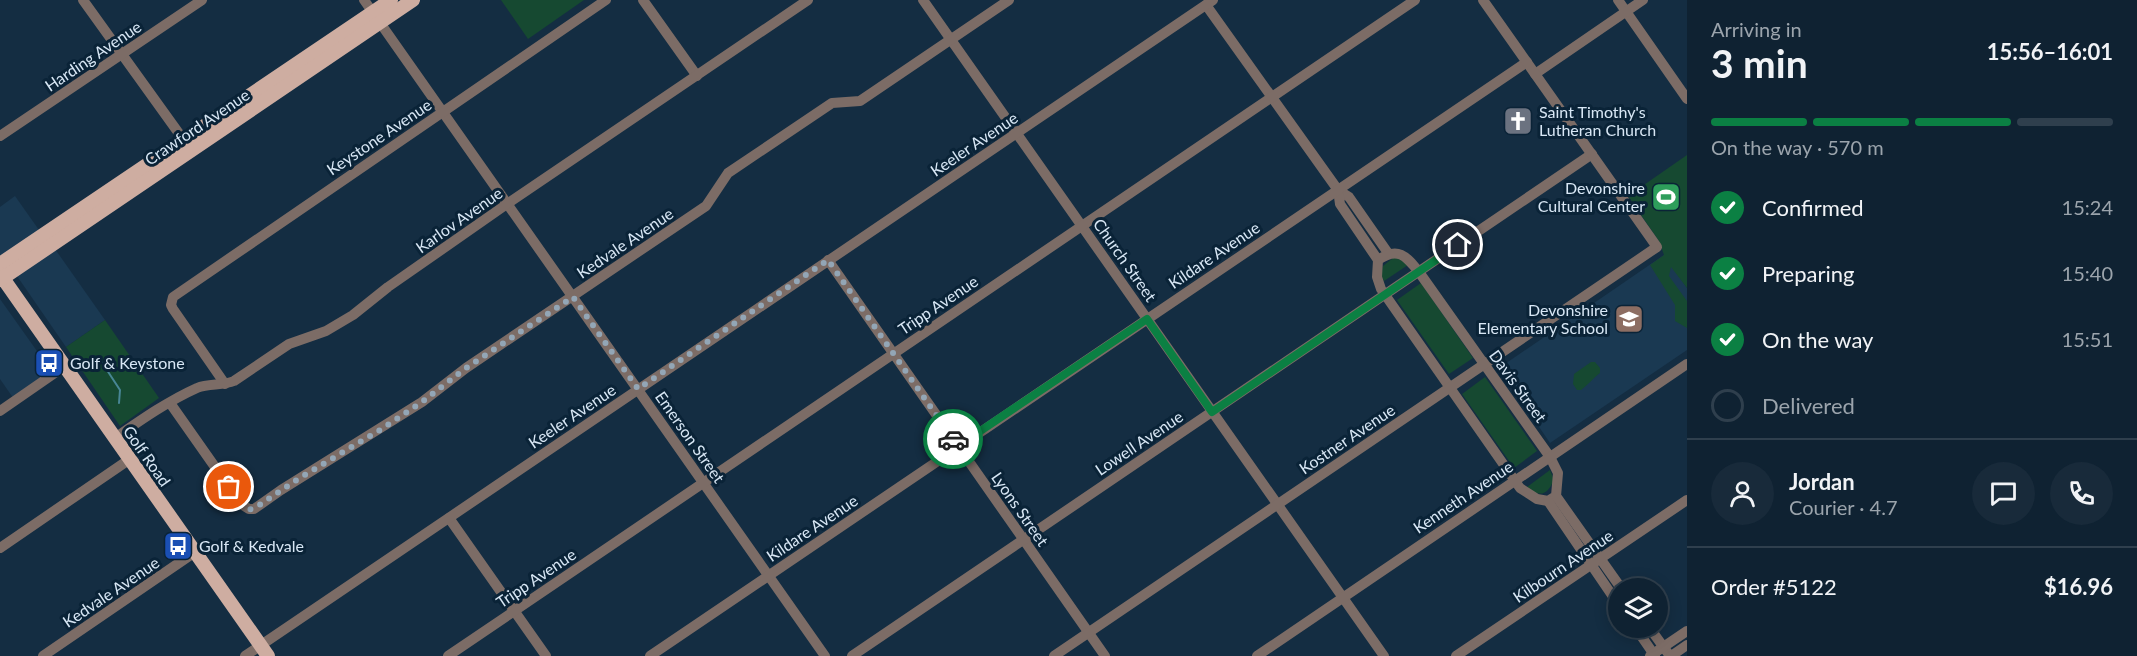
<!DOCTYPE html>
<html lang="en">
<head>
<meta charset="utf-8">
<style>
  :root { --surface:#0f2232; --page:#182a3a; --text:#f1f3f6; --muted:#9ba4ac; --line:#2f3f4d; --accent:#0b8043 }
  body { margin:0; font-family:Lato,sans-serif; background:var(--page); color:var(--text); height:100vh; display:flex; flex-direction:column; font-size:22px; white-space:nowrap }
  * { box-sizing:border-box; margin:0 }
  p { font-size:20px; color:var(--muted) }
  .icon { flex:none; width:33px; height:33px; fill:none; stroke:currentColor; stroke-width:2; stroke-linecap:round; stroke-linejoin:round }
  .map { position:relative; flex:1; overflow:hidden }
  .details { display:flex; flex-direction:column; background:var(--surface); width:450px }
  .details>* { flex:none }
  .tools { position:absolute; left:1608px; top:578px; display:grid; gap:12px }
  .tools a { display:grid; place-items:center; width:60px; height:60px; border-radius:50%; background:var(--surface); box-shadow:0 3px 15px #0003,0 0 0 2px var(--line); font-size:30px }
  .pin { position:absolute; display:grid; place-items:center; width:51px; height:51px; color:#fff; margin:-26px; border:3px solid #fff; border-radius:50%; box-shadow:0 2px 6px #0007 }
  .courier { position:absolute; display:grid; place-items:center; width:60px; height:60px; margin:-30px; border:4px solid #0b8043; border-radius:50%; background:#fff; color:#222; box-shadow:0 2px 8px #0007 }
  .head em { font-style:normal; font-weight:700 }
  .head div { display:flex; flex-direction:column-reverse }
  .head { display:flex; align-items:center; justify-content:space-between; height:102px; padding:0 24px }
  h1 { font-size:39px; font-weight:700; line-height:45px }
  .bar { display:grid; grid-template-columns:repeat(4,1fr); gap:9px 6px; align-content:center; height:72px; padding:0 24px }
  .bar i { height:8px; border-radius:4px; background:var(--line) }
  .bar .on { background:var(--accent) }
  .bar p { grid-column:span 4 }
  .line { display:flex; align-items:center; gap:15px; padding:0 24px; border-top:2px solid var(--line) }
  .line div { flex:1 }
  .round { display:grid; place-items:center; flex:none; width:63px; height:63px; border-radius:32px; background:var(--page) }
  ol { padding:0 24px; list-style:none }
  li { display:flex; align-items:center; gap:18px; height:66px }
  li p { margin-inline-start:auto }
  li .icon { padding:6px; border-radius:50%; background:var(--accent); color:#fff; stroke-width:4 }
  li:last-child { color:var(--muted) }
  li i { width:33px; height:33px; border:3px solid var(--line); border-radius:50% }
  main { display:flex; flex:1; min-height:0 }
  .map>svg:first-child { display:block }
</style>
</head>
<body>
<main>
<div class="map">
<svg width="1687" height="656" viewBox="0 0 1687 656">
  <rect width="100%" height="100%" fill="#142d42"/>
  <g fill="#1a3952">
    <polygon points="15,196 39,230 0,258 0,207"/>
    <polygon points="55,249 105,320 66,347 17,276"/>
    <polygon points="1664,255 1687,288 1687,350 1550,443 1499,368"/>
    <polygon points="0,299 54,375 16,402 0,379"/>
  </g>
  <g fill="#164931">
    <polygon points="501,0 584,0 528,39"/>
    <polygon points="1687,155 1687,288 1671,267 1669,276 1687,301 1687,328 1675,321 1675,305 1650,265 1664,255 1659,241 1628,196"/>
    <polygon points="1393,258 1398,258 1408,265 1384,281 1381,275 1383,266"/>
    <polygon points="1421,283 1473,358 1449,374 1397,300"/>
    <polygon points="105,320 159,398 120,426 66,347"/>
    <path d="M 1591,362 L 1595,362 L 1600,368 L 1600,373 C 1592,379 1588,385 1581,390 L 1577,390 L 1573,384 L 1574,374 Z"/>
    <polygon points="1485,377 1537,451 1514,468 1462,394"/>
    <path d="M 1550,470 L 1554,480 C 1547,495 1540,498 1527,487 Z"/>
  </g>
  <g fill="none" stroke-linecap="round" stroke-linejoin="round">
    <polyline stroke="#488695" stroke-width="2" points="101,361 120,390 119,403"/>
    <g stroke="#7c6c66" stroke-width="10">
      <polyline points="83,0 188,146"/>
      <polyline points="364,0 825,656"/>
      <polyline points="643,0 697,76"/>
      <polyline points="923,0 1384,656"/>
      <polyline points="1618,0 1687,99"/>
      <polyline points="1206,5 1338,190 1349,197 1388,253"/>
      <polyline points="1535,74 1643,0"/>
      <polyline points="0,136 202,0"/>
      <polyline points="1338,190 1340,204 1378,260"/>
      <polyline points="828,260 1105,656"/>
      <polyline points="225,384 173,309 171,305 173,297 606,0"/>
      <polyline points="170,403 241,504 249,509 254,509 281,490 422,402 466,368 706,206 728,173 832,103 860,101 1009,0"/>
      <polyline points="0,411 65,366"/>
      <path d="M 115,438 C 141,420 168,401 197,388 C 209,383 222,386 234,381 L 289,344 L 326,331 L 353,315 L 388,287 L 507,204 L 808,0"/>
      <path d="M 1556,496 L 1548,501 L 1537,499 L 1520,488 L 1381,289 L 1377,277 L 1378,260 C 1398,246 1406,256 1419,272 L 1550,457 L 1558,473 L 1556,496 L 1621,588"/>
      <polyline points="1548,501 1618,604"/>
      <polyline points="449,518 546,656"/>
      <polyline points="0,548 130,459"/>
      <polyline points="1635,627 1655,656"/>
      <polyline points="1649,627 1670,656"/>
      <polyline points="43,656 195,552"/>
      <polyline points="245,656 1213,0"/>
      <polyline points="448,656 1415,0"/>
      <polyline points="650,656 1527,62"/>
      <polyline points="852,656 1592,154"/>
      <polyline points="1054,656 1657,247 1483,0"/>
      <polyline points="1257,656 1687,364"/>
      <polyline points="1456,656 1687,500"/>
      <polyline points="1650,656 1687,631"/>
      <polyline points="1671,656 1687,645"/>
    </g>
    <g stroke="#ceada1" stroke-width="14">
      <polyline points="0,264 391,0"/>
      <polyline points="0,274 268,656"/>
      <polyline points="0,280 413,0"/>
    </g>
  </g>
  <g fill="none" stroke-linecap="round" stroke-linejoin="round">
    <polyline stroke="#93a6b6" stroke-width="6" stroke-dasharray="0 10.8" points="229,487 241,504 249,510 258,506 298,479 380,430 422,402 466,368 573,297 638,389 828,260 953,439"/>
    <polyline stroke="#0b8043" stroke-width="8" points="953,439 958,446 1147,319 1212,412 1458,245"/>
  </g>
  <defs>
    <g id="church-square" transform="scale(1.5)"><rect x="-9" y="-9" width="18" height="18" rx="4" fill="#6b7280" stroke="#0a2337"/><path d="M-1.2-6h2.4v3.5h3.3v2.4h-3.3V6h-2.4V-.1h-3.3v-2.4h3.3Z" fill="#fff"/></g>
    <g id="stadium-square" transform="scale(1.5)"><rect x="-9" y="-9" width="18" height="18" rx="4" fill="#2e9e5b" stroke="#0a2337"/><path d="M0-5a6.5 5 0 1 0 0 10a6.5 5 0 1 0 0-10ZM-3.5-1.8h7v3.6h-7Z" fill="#fff"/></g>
    <g id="school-square" transform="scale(1.5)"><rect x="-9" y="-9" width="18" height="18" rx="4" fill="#8d6e63" stroke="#0a2337"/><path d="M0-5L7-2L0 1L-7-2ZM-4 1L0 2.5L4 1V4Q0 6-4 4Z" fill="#fff"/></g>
    <g id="bus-square" transform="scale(1.5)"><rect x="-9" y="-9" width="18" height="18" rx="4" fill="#1a4fb4" stroke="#0a2337"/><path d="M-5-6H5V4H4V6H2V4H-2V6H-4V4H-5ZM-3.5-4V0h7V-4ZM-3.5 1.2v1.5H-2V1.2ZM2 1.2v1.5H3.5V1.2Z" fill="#fff"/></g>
  </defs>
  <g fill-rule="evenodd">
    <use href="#church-square" x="1518" y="121"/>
    <use href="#stadium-square" x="1666" y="197"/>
    <use href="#school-square" x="1629" y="319"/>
    <use href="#bus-square" x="49" y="363"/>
    <use href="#bus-square" x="178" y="546"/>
  </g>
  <g text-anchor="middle" stroke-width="6" stroke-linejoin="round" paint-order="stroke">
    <g font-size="16" fill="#d8e7f5" stroke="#0a2337">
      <text transform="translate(93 56) rotate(-34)" y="6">Harding Avenue</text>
      <text transform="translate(197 127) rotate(-34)" y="6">Crawford Avenue</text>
      <text transform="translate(379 137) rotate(-34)" y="6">Keystone Avenue</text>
      <text transform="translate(974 144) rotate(-34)" y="6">Keeler Avenue</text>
      <text transform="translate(459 220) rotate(-35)" y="6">Karlov Avenue</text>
      <text transform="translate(625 243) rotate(-34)" y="6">Kedvale Avenue</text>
      <text transform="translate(1214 255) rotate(-34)" y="6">Kildare Avenue</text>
      <text transform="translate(1125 260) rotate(55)" y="6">Church Street</text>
      <text transform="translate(938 305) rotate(-34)" y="6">Tripp Avenue</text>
      <text transform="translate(1518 386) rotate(54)" y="6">Davis Street</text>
      <text transform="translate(572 416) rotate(-34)" y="6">Keeler Avenue</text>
      <text transform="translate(690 437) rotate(55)" y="6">Emerson Street</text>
      <text transform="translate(1347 439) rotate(-34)" y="6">Kostner Avenue</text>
      <text transform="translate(1139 443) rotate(-34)" y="6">Lowell Avenue</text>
      <text transform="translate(147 456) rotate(55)" y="6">Golf Road</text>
      <text transform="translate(1463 497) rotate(-34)" y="6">Kenneth Avenue</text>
      <text transform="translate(1020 509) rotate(55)" y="6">Lyons Street</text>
      <text transform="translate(812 528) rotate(-34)" y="6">Kildare Avenue</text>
      <text transform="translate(1563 566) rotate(-34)" y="6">Kilbourn Avenue</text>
      <text transform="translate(536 578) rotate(-34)" y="6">Tripp Avenue</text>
      <text transform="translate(111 592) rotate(-34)" y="6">Kedvale Avenue</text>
    </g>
    <g font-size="16" fill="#d8e7f5" stroke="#0a2337" text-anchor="start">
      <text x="1539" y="118">Saint Timothy's<tspan x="1539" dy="18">Lutheran Church</tspan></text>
      <text x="1645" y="194" text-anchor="end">Devonshire<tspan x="1645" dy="18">Cultural Center</tspan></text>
      <text x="1608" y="316" text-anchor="end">Devonshire<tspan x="1608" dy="18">Elementary School</tspan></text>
      <text x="70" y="369">Golf &amp; Keystone</text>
      <text x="199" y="552">Golf &amp; Kedvale</text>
    </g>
  </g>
</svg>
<div class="tools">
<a><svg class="icon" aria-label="layers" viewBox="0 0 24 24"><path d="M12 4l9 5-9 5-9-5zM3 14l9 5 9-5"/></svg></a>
</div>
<div class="pin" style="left:229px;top:487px;background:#ea580c"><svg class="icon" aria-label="bag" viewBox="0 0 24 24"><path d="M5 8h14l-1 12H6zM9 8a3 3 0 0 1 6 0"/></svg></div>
<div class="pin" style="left:1458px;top:245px;background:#1f2937"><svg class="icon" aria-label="home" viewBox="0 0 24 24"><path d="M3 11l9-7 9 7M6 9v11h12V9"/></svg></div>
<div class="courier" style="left:953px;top:439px"><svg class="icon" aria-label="car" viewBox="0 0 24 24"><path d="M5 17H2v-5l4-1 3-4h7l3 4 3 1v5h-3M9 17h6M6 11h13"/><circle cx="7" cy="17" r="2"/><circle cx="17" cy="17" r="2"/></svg></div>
</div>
<section class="details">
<div class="head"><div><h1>3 min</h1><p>Arriving in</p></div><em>15:56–16:01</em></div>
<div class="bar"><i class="on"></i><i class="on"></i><i class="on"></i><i></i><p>On the way · 570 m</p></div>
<ol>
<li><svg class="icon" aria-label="check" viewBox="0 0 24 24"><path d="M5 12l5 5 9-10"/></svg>Confirmed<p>15:24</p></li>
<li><svg class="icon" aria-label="check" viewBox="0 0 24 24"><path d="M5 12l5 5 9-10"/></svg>Preparing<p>15:40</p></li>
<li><svg class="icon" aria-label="check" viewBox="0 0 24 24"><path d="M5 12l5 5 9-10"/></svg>On the way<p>15:51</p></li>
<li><i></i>Delivered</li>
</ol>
<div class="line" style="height:108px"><a class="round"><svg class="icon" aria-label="person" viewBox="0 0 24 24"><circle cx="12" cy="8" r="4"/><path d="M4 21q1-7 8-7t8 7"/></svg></a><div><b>Jordan</b><p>Courier · 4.7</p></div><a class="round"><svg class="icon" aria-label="chat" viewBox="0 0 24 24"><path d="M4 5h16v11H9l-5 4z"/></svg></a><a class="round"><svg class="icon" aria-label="phone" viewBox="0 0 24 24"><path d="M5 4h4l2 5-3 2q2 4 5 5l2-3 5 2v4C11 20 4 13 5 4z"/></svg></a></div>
<div class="line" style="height:78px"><div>Order #5122</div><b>$16.96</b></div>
</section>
</main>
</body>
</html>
